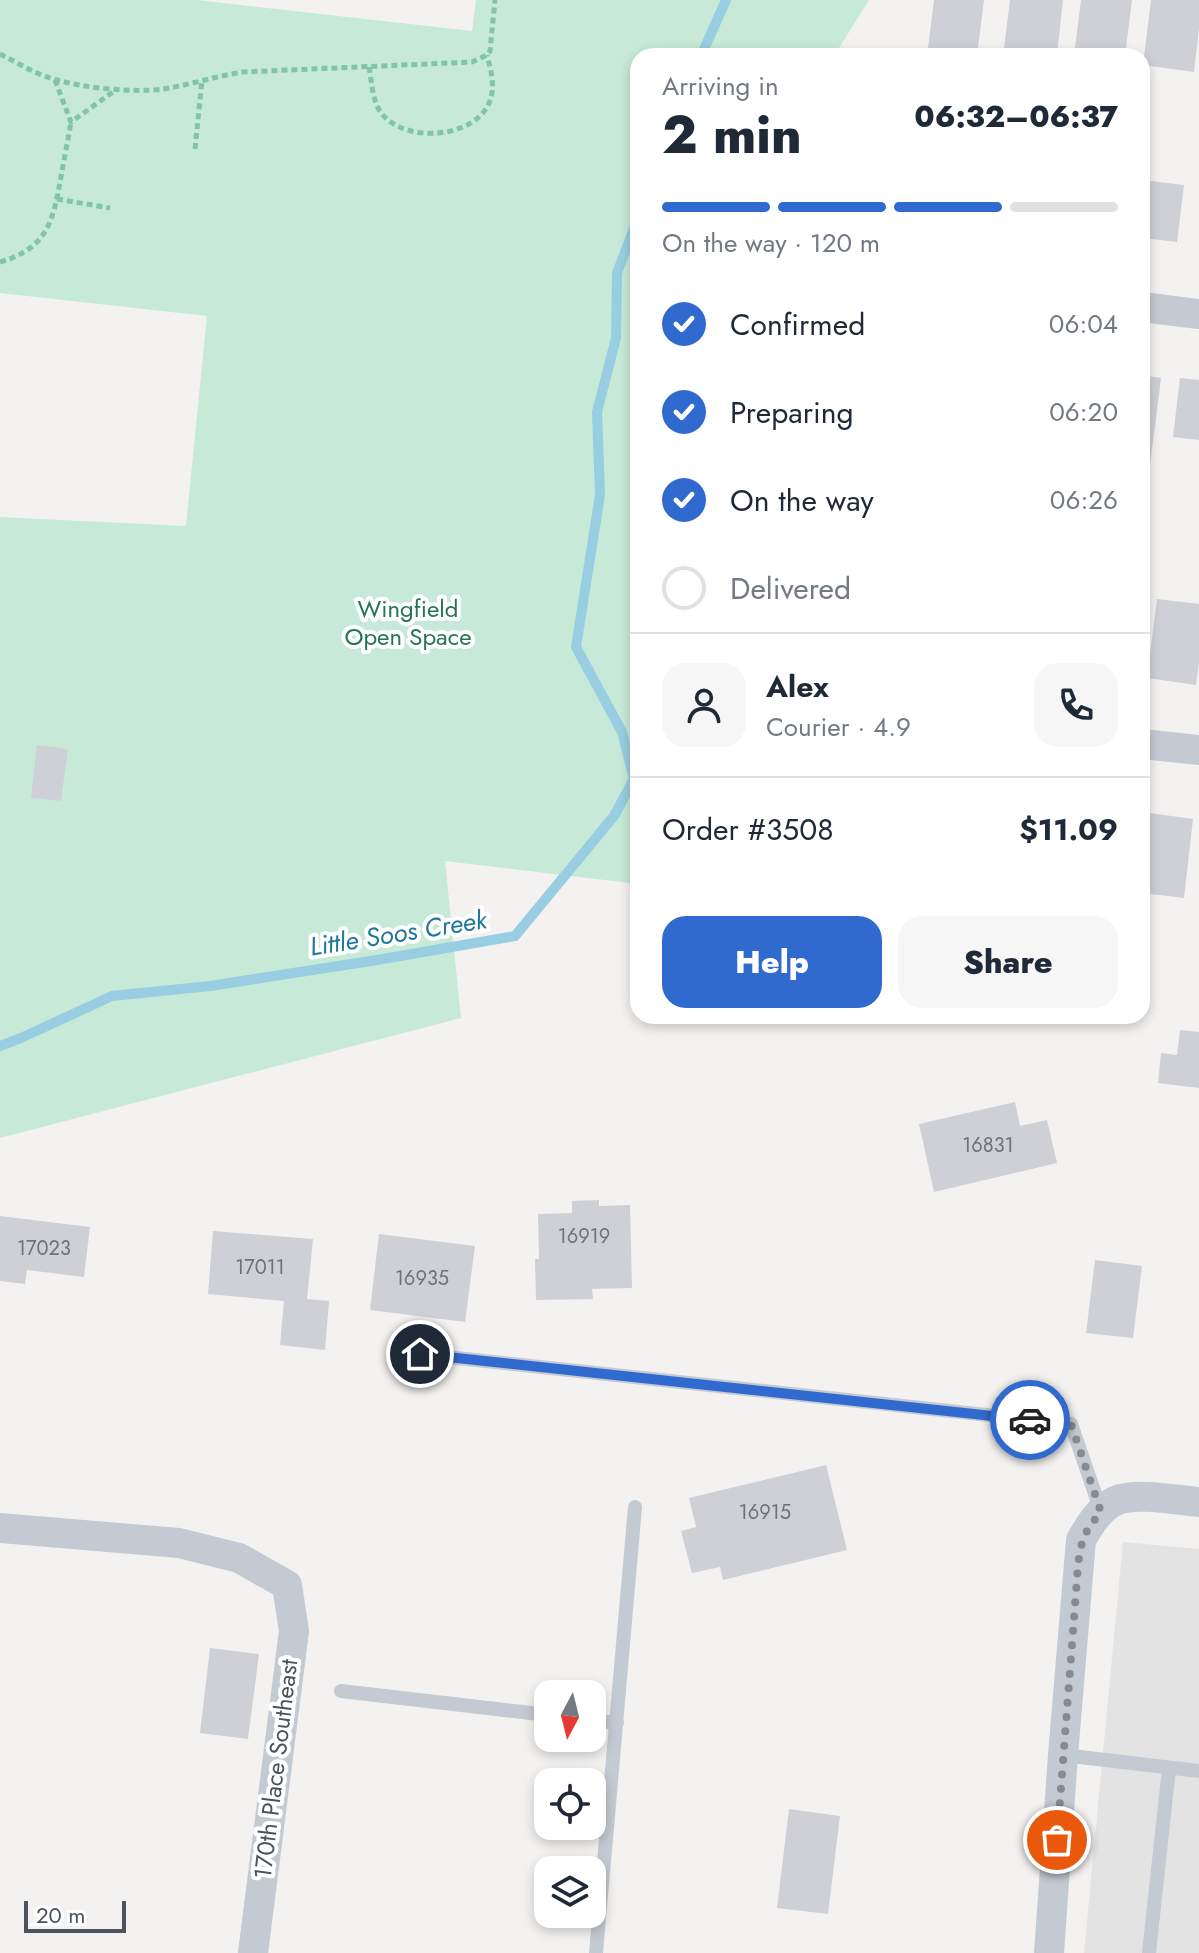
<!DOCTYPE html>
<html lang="en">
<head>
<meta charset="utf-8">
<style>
  :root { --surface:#fff; --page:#f6f6f7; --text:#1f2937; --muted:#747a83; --line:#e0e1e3; --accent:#316ace }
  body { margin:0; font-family:Jost,sans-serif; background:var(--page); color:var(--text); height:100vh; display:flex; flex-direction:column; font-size:30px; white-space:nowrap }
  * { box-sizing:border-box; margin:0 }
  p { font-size:26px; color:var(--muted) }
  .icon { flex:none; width:44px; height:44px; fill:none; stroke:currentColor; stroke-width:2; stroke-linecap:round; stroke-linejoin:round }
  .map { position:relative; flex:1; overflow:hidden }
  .drawer { position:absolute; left:630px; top:48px; width:520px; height:976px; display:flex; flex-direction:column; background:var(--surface); border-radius:24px; box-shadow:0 4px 12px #0003 }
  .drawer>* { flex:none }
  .needle { width:52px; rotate:187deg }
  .fabs { position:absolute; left:534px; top:1680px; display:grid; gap:16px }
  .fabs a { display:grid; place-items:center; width:72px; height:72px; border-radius:16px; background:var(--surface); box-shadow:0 4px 12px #0003; font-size:40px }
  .scale { position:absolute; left:24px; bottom:20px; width:102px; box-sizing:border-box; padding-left:8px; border:4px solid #4b535c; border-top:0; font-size:22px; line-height:28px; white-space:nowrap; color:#4b535c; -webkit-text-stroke:6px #fff; paint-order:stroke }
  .pin { position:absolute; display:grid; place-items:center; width:68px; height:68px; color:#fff; margin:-34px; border:4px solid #fff; border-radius:50%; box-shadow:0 2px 8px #0007 }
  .courier { position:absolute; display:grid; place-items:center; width:80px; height:80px; margin:-40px; border:6px solid #316ace; border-radius:50%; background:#fff; color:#222; box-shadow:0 2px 10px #0007 }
  .head em { font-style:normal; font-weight:800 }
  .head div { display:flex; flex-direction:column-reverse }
  .head { display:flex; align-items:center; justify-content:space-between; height:136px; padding:0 32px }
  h1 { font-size:52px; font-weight:800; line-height:60px }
  .bar { display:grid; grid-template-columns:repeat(4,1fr); gap:12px 8px; align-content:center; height:96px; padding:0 32px }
  .bar i { height:10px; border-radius:6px; background:var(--line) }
  .bar .current { background:var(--accent) }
  .bar p { grid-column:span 4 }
  .line { display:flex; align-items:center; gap:20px; padding:0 32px; border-top:2px solid var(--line) }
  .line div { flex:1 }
  .round { display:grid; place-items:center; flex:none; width:84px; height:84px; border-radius:24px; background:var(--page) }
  ol { padding:0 32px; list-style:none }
  li { display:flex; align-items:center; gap:24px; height:88px }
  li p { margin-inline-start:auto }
  li .icon { padding:8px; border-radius:50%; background:var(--accent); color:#fff; stroke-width:4 }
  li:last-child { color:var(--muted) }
  li i { width:44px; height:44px; border:4px solid var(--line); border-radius:50% }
  .cta { display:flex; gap:16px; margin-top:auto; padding:16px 32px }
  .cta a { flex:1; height:92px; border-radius:24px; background:var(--accent); color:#fff; font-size:32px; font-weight:800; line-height:92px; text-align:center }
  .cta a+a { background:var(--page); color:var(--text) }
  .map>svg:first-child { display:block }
</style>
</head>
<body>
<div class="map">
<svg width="1199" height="1953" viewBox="0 0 1199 1953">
  <rect width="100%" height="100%" fill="#f3f2f1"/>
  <polygon fill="#e4e3e3" points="1123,1542 1199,1549 1199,1953 1084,1953"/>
  <polygon fill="#c6ead7" points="0,0 197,0 472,31 476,0 869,0 834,56 638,56 638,884 445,861 461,1018 0,1138 0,517 186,526 207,316 0,293"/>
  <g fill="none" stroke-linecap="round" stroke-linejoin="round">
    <g stroke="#99cde2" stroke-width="10">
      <polyline points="701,56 726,0"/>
      <polyline points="0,1046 21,1038 112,996 210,986 377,960 515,936 614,816 634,779 622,732 576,647 600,495 597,412 616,338 617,273 638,218"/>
    </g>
  </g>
  <g fill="#cfd0d5">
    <polygon points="934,0 984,0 977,56 927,56"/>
    <polygon points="1010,0 1063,0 1057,55 1004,48"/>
    <polygon points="1081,0 1132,0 1125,56 1074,56"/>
    <polygon points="1151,0 1199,0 1199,29 1194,72 1143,65"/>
    <polygon points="1142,180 1184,185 1177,242 1142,238"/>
    <polygon points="1142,375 1161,378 1150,465 1142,464"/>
    <polygon points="1180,378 1199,380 1199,440 1173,437"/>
    <polygon points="1157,599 1199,604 1199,662 1196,685 1147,678"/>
    <polygon points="37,745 68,749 61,801 31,798"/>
    <polygon points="1143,812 1193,819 1184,898 1142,893"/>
    <polygon points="1180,1030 1199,1032 1199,1088 1158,1083 1161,1053 1177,1055"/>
    <polygon points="1015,1102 1020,1126 1047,1120 1057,1163 934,1192 919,1124"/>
    <polygon points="599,1200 599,1206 630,1205 632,1288 592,1289 593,1299 536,1300 535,1259 539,1259 538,1214 572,1213 572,1201"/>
    <polygon points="0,1216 90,1227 84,1277 27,1270 25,1284 0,1281"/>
    <polygon points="213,1231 313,1239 307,1299 329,1301 325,1350 280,1345 284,1301 208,1294"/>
    <polygon points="379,1234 475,1246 465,1322 370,1310"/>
    <polygon points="1095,1260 1142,1266 1133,1338 1086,1333"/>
    <polygon points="826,1465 847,1550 723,1580 720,1567 692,1573 681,1531 696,1527 689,1498"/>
    <polygon points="210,1648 259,1654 248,1739 200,1733"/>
    <polygon points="789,1809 840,1816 828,1914 777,1908"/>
  </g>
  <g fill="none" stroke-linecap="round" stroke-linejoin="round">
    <g stroke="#82c4a9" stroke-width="5" stroke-dasharray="6 4" stroke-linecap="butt">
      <path d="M 0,54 C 18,63 37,75 57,80 C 85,88 134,93 163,89 C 190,85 216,76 243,72 L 472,62 L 487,55 L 490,51 L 495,0"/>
      <path d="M 369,67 C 372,82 372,102 382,114 C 405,143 474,139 489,103 C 496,87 491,71 487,55"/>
      <polyline points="55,80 71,122 117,89"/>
      <polyline points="195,149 202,80"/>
      <polyline points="57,199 110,208"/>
      <path d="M 0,262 C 48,248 53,221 61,177 C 64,159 68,140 71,122"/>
    </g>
    <g stroke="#c4cad1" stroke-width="14">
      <polyline points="420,1354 1071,1424 1101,1511"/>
      <polyline points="341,1691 548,1715"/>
      <polyline points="592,1720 617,1723"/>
      <polyline points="1063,1755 1199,1771"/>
      <polyline points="596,1953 635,1507"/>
      <polyline points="1149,1953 1169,1768"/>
    </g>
    <g stroke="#c4cad1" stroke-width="30">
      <polyline points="1142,307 1199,314"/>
      <polyline points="1142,744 1199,750"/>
      <polyline points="0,1528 179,1543 239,1558 287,1585 294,1631 253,1953"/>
      <path d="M 1049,1953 L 1063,1755 L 1081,1540 C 1089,1526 1099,1509 1115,1501 C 1135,1492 1176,1500 1199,1502"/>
    </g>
  </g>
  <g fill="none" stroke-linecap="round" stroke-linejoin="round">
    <path stroke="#868b90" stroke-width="8" stroke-dasharray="0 14.4" d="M 1030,1420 L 1071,1424 L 1101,1512 C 1084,1532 1081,1540 1078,1566 L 1057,1840"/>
    <polyline stroke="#316ace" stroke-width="10" points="420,1354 1030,1420"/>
  </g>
  <g text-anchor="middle" stroke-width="8" stroke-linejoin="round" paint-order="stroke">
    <g font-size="20" fill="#6c727a">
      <text x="988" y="1152">16831</text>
      <text x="584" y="1243">16919</text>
      <text x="44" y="1255">17023</text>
      <text x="260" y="1274">17011</text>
      <text x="422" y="1285">16935</text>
      <text x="765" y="1519">16915</text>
    </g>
    <g font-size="24" fill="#247653" stroke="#fff">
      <text x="408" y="617">Wingfield<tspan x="408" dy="28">Open Space</tspan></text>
    </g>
    <g font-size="24" fill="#4b535c" stroke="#fff">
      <text transform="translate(276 1769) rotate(-83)" y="8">170th Place Southeast</text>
    </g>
    <g font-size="26" font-style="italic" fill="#1f789c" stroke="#fff">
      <text transform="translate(398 933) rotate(-9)" y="9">Little Soos Creek</text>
    </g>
  </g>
</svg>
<div class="fabs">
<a><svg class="needle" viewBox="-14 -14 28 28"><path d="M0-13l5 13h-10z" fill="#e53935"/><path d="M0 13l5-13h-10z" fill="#747a83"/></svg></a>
<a><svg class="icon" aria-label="locate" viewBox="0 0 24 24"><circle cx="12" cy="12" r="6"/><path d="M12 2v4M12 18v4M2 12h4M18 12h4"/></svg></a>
<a><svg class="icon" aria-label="layers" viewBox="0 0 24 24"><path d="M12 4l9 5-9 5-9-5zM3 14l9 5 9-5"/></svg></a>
</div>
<div class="scale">20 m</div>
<div class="pin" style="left:1057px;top:1840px;background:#ea580c"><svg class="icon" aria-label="bag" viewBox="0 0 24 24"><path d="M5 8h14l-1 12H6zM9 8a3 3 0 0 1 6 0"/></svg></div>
<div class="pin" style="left:420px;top:1354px;background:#1f2937"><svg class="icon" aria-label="home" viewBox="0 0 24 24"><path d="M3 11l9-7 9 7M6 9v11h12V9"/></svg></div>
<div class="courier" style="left:1030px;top:1420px"><svg class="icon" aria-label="car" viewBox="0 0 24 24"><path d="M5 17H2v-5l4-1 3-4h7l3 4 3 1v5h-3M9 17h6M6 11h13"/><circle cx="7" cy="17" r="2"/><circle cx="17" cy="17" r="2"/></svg></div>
<section class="drawer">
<div class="head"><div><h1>2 min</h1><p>Arriving in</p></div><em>06:32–06:37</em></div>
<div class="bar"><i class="current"></i><i class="current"></i><i class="current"></i><i></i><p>On the way · 120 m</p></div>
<ol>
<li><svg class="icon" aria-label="check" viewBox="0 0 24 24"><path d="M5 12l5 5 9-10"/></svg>Confirmed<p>06:04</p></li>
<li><svg class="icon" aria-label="check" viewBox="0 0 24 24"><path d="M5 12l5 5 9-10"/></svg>Preparing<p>06:20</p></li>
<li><svg class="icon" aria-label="check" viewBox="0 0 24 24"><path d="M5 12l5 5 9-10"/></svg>On the way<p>06:26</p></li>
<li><i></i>Delivered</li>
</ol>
<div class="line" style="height:144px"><a class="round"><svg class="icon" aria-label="person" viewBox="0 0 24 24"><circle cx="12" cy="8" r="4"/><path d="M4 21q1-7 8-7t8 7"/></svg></a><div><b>Alex</b><p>Courier · 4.9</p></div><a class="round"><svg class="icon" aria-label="phone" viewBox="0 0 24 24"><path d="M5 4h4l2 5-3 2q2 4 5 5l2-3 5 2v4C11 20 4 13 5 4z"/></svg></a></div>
<div class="line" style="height:104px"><div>Order #3508</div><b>$11.09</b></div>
<div class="cta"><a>Help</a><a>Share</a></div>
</section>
</div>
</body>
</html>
